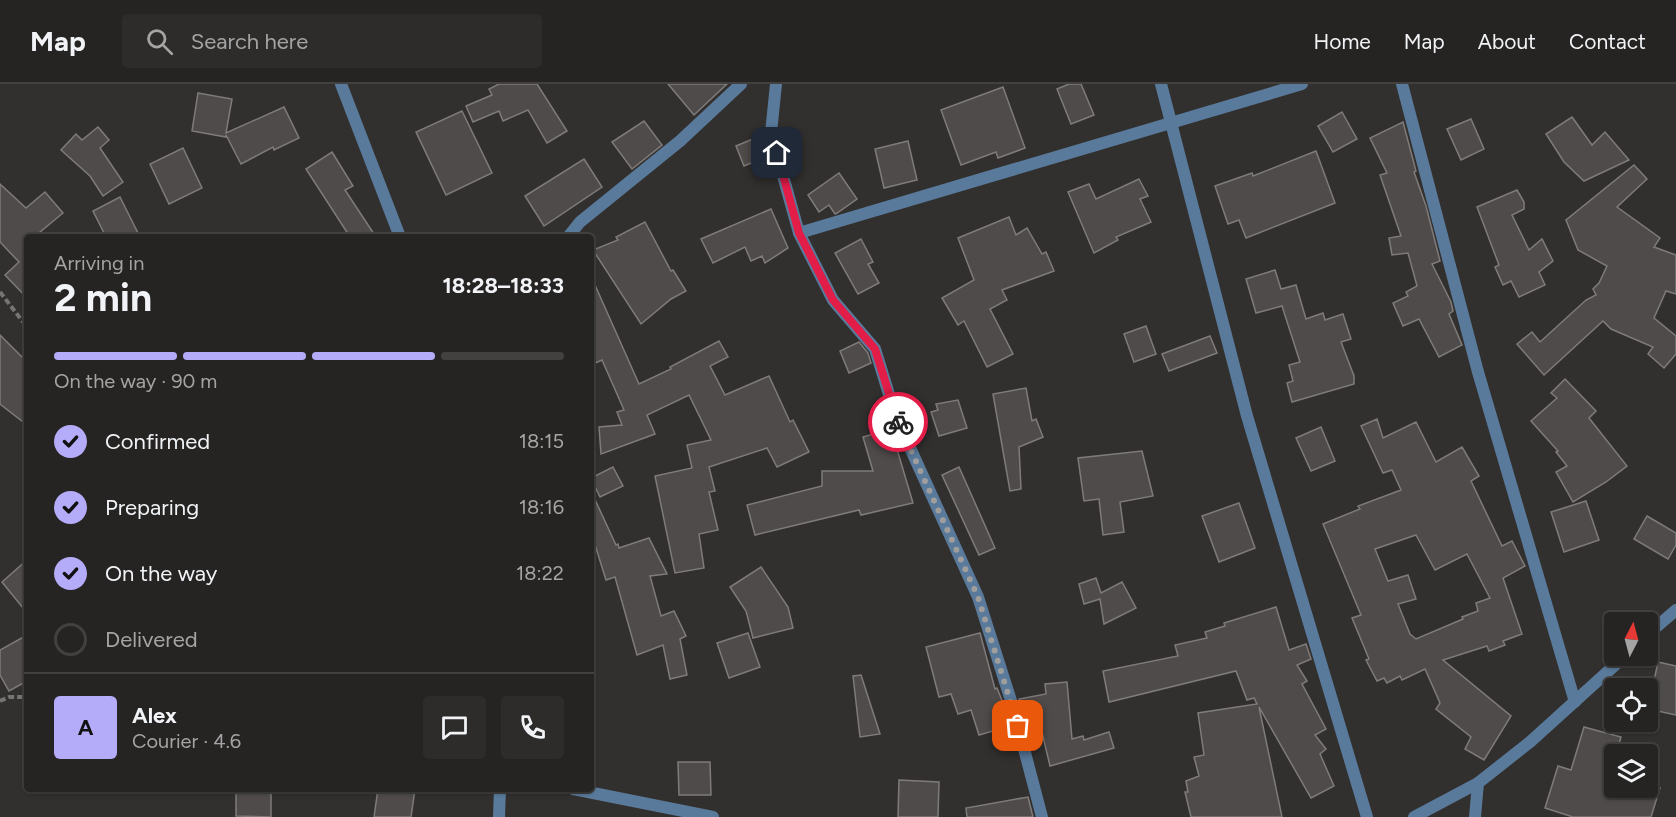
<!DOCTYPE html>
<html lang="en">
<head>
<meta charset="utf-8">
<style>
  :root { --surface:#262422; --page:#2e2c2a; --text:#f1f3f6; --muted:#a4a4a5; --line:#424140; --accent:#b4acf9 }
  body { margin:0; font-family:Figtree,sans-serif; background:var(--page); color:var(--text); height:100vh; display:flex; flex-direction:column; font-size:22px; white-space:nowrap }
  * { box-sizing:border-box; margin:0 }
  p { font-size:20px; color:var(--muted) }
  .icon { flex:none; width:33px; height:33px; fill:none; stroke:currentColor; stroke-width:2; stroke-linecap:round; stroke-linejoin:round }
  .map { position:relative; flex:1; overflow:hidden }
  .panel { position:absolute; left:24px; top:150px; width:570px; height:558px; display:flex; flex-direction:column; background:var(--surface); border-radius:6px; box-shadow:0 2px 4px #0004,0 0 0 2px var(--line) }
  .panel>* { flex:none }
  .needle { width:39px; rotate:6deg }
  .buttons { position:absolute; left:1604px; top:528px; display:grid; gap:12px }
  .buttons a { display:grid; place-items:center; width:54px; height:54px; border-radius:6px; background:var(--surface); box-shadow:0 2px 4px #0004,0 0 0 2px var(--line); font-size:30px }
  .pin { position:absolute; display:grid; place-items:center; width:51px; height:51px; color:#fff; margin:-26px; border-radius:12px; box-shadow:0 3px 9px #0006 }
  .courier { position:absolute; display:grid; place-items:center; width:60px; height:60px; margin:-30px; border:4px solid #e11d48; border-radius:50%; background:#fff; color:#222; box-shadow:0 2px 8px #0007 }
  .overview em { font-style:normal; font-weight:700 }
  .overview div { display:flex; flex-direction:column-reverse }
  .overview { display:flex; align-items:center; justify-content:space-between; height:102px; padding:0 30px }
  h1 { font-size:39px; font-weight:700; line-height:45px }
  .bar { display:grid; grid-template-columns:repeat(4,1fr); gap:9px 6px; align-content:center; height:72px; padding:0 30px }
  .bar i { height:8px; border-radius:4px; background:var(--line) }
  .bar .current { background:var(--accent) }
  .bar p { grid-column:span 4 }
  .line { display:flex; align-items:center; gap:15px; padding:0 30px; border-top:2px solid var(--line) }
  .line div { flex:1 }
  .round { display:grid; place-items:center; flex:none; width:63px; height:63px; border-radius:6px; background:var(--page) }
  ol { padding:0 30px; list-style:none }
  li { display:flex; align-items:center; gap:18px; height:66px }
  li p { margin-inline-start:auto }
  li .icon { padding:6px; border-radius:50%; background:var(--accent); color:#111; stroke-width:4 }
  li:last-child { color:var(--muted) }
  li i { width:33px; height:33px; border:3px solid var(--line); border-radius:50% }
  header { display:flex; align-items:center; gap:36px; box-sizing:border-box; height:84px; padding:0 30px; background:var(--surface); border-bottom:2px solid var(--line) }
  header strong { font-size:28px }
  nav { display:flex; gap:33px; margin-inline-start:auto; font-size:21px }
  .search { width:420px; height:54px; background:var(--page); display:flex; align-items:center; gap:15px; box-sizing:border-box; padding:0 21px; border-radius:6px; color:var(--muted); font-size:22px }
  .map>svg:first-child { display:block }
</style>
</head>
<body>
<header>
<strong>Map</strong>
<div class="search"><svg class="icon" aria-label="search" viewBox="0 0 24 24"><circle cx="10" cy="10" r="6"/><path d="M15 15l6 6"/></svg>Search here</div>
<nav><a>Home</a><a>Map</a><a>About</a><a>Contact</a></nav>
</header>
<div class="map">
<svg width="1676" height="733" viewBox="0 0 1676 733">
  <rect width="100%" height="100%" fill="#32302e"/>
  <g fill="#4f4b4a" stroke="#7f7b7a" stroke-width="1.5" fill-rule="evenodd">
    <polygon points="499,0 537,0 567,47 547,59 528,26 503,37 499,27 473,38 466,22 492,11 489,5"/>
    <polygon points="668,0 727,0 694,31"/>
    <polygon points="1069,0 1081,0 1094,31 1071,40 1057,5"/>
    <polygon points="1003,3 1025,64 998,74 996,68 961,81 941,26"/>
    <polygon points="198,9 232,15 226,49 284,23 299,54 274,66 273,63 241,80 226,51 226,53 192,47"/>
    <polygon points="462,27 492,89 446,111 416,48"/>
    <polygon points="1342,28 1357,55 1333,68 1318,42"/>
    <polygon points="1572,33 1592,61 1605,48 1629,76 1584,97 1564,78 1546,50"/>
    <polygon points="1471,35 1484,65 1461,76 1447,45"/>
    <polygon points="644,37 662,61 632,85 612,58"/>
    <polygon points="1403,38 1416,87 1414,88 1426,122 1440,177 1432,180 1451,218 1453,227 1449,230 1462,261 1439,273 1419,235 1403,242 1393,219 1408,212 1406,208 1417,202 1408,169 1392,171 1389,154 1401,152 1380,91 1387,89 1370,54"/>
    <polygon points="98,43 109,56 100,64 123,98 103,112 90,92 61,66 76,50 82,56"/>
    <polygon points="760,52 768,72 744,82 736,62"/>
    <polygon points="908,57 917,96 884,104 875,65"/>
    <polygon points="183,64 202,104 169,120 150,80"/>
    <polygon points="1316,67 1335,119 1246,154 1239,136 1228,140 1215,102 1252,89 1253,92"/>
    <polygon points="332,68 353,102 345,106 376,153 350,153 306,85"/>
    <polygon points="584,75 602,103 544,142 525,112"/>
    <polygon points="1634,81 1647,95 1617,123 1660,154 1654,163 1676,171 1676,210 1666,207 1654,234 1676,252 1676,270 1664,284 1648,270 1653,263 1611,245 1603,237 1544,291 1517,260 1532,248 1540,258 1586,216 1596,211 1593,205 1599,199 1607,182 1578,166 1566,136"/>
    <polygon points="839,89 857,115 837,129 835,130 829,121 819,128 808,111"/>
    <polygon points="1139,95 1148,112 1140,115 1151,138 1116,153 1118,156 1094,169 1068,108 1089,100 1096,115"/>
    <polygon points="0,100 26,124 45,108 63,129 34,153 27,153 27,214 5,191 19,178 0,158"/>
    <polygon points="1517,106 1524,118 1524,125 1512,131 1529,166 1542,155 1553,177 1539,188 1545,201 1519,213 1511,197 1503,201 1495,183 1499,181 1477,123"/>
    <polygon points="120,113 140,153 106,153 93,127"/>
    <polygon points="771,125 788,164 765,179 762,172 751,177 745,163 713,179 701,155"/>
    <polygon points="1009,133 1016,151 1027,144 1042,170 1046,168 1054,187 1002,206 1007,216 990,225 1013,270 987,283 964,237 958,241 942,214 974,196 958,154"/>
    <polygon points="645,138 671,187 673,186 686,207 671,215 641,240 593,166 618,156 616,153"/>
    <polygon points="861,155 873,178 868,180 879,199 858,210 835,169"/>
    <polygon points="1275,186 1281,205 1296,201 1306,235 1323,229 1325,236 1343,230 1351,255 1341,258 1354,292 1354,300 1292,318 1287,299 1293,297 1289,281 1300,278 1282,222 1256,229 1246,195"/>
    <polygon points="591,192 639,300 671,285 670,283 719,257 728,273 710,282 725,311 769,292 790,338 793,336 809,368 777,383 767,364 709,383 715,407 709,408 718,446 699,450 704,484 675,489 655,392 692,384 687,361 711,356 689,311 647,331 655,350 601,370 599,343 622,341 617,328 624,326 602,276 591,281"/>
    <polygon points="1146,242 1156,270 1134,278 1124,250"/>
    <polygon points="0,251 27,278 27,341 0,320"/>
    <polygon points="1210,252 1217,269 1169,287 1162,270"/>
    <polygon points="859,258 868,269 871,279 849,289 840,267"/>
    <polygon points="1565,295 1596,327 1589,334 1627,382 1606,398 1573,418 1556,388 1567,382 1556,368 1558,367 1531,337 1557,314 1551,309"/>
    <polygon points="1026,304 1032,337 1036,335 1043,353 1019,363 1021,405 1010,407 993,310"/>
    <polygon points="958,316 967,344 939,352 931,328 938,326 936,320"/>
    <path d="M 1377,335 L 1383,354 L 1416,338 L 1436,378 L 1462,363 L 1479,392 L 1471,397 L 1502,462 L 1512,457 L 1525,482 L 1503,494 L 1522,550 L 1503,557 L 1505,561 L 1489,567 L 1487,562 L 1443,576 L 1511,632 L 1484,676 L 1465,665 L 1471,653 L 1436,625 L 1440,619 L 1425,585 L 1402,596 L 1400,592 L 1387,599 L 1384,594 L 1377,597 L 1366,576 L 1369,575 L 1352,534 L 1361,531 L 1323,440 L 1360,425 L 1358,422 L 1401,406 L 1392,386 L 1383,389 L 1361,342 ZM 1416,451 L 1435,486 L 1467,470 L 1490,514 L 1476,519 L 1478,527 L 1462,533 L 1463,535 L 1416,555 L 1410,550 L 1398,520 L 1416,515 L 1408,491 L 1388,497 L 1375,465 Z"/>
    <polygon points="1321,343 1335,377 1311,387 1296,354"/>
    <polygon points="891,345 913,419 861,431 859,426 755,451 747,421 822,402 822,387 873,387 863,353"/>
    <polygon points="1142,367 1153,412 1120,418 1124,448 1103,451 1099,415 1084,417 1078,374"/>
    <polygon points="613,383 623,402 600,413 591,394"/>
    <polygon points="959,383 995,464 979,471 942,391"/>
    <polygon points="591,407 616,461 618,460 619,464 649,454 667,490 650,492 661,532 674,527 686,552 680,555 687,591 670,595 663,561 637,571 615,493 606,496 591,448"/>
    <polygon points="1586,417 1599,456 1564,468 1551,428"/>
    <polygon points="1239,419 1255,464 1219,478 1202,432"/>
    <polygon points="1647,432 1676,449 1676,461 1668,475 1634,455"/>
    <polygon points="27,476 27,529 2,498"/>
    <polygon points="761,483 788,523 793,544 753,554 746,527 730,503"/>
    <polygon points="1096,494 1101,509 1122,498 1136,524 1104,540 1100,515 1084,520 1079,500"/>
    <polygon points="1276,523 1289,566 1306,560 1311,575 1297,581 1307,597 1302,600 1326,645 1315,651 1326,665 1320,670 1334,702 1311,714 1259,623 1282,733 1191,733 1185,708 1188,708 1186,697 1199,692 1194,673 1204,671 1198,629 1257,620 1254,614 1247,616 1236,587 1109,618 1103,587 1178,572 1175,561 1207,554 1205,548 1225,542 1224,539"/>
    <polygon points="748,549 760,583 729,594 717,559"/>
    <polygon points="980,549 995,605 997,604 1003,619 1012,652 994,657 996,646 979,651 971,626 958,630 951,610 939,613 926,563"/>
    <polygon points="27,551 27,597 9,607 0,591 0,566"/>
    <polygon points="1658,578 1676,582 1676,631 1648,625"/>
    <polygon points="861,591 880,650 860,653 853,592"/>
    <polygon points="1067,598 1072,655 1083,652 1084,656 1109,648 1114,664 1050,682 1041,644 1028,647 1019,615 1046,610 1045,600"/>
    <polygon points="1584,643 1621,653 1616,670 1614,670 1607,704 1660,704 1651,733 1573,733 1545,724 1558,682 1571,686"/>
    <polygon points="678,678 710,678 711,711 679,711"/>
    <polygon points="899,696 939,698 938,733 898,733"/>
    <polygon points="236,705 271,705 271,733 236,732"/>
    <polygon points="378,705 415,705 411,733 374,733"/>
    <polygon points="1028,713 1033,733 967,733 966,724"/>
  </g>
  <g fill="none" stroke-linecap="round" stroke-linejoin="round">
    <g stroke="#777574" stroke-width="4" stroke-dasharray="6 3" stroke-linecap="butt">
      <polyline points="0,208 27,243"/>
      <polyline points="0,617 9,613 27,613"/>
    </g>
    <g stroke="#597a9b" stroke-width="12">
      <polyline points="341,0 400,153"/>
      <polyline points="776,0 771,49 799,149 833,216 875,265 896,333 978,513 1013,623 1042,733"/>
      <polyline points="1161,0 1247,332 1367,733"/>
      <polyline points="1402,0 1478,288 1575,618"/>
      <polyline points="799,149 1302,0"/>
      <polyline points="568,153 580,138 680,57 741,0"/>
      <polyline points="1647,551 1676,526"/>
      <polyline points="573,705 713,733"/>
      <polyline points="499,733 500,705"/>
      <polyline points="1414,733 1478,699 1530,658 1625,572"/>
      <polyline points="1475,733 1478,699"/>
    </g>
  </g>
  <g fill="none" stroke-linecap="round" stroke-linejoin="round">
    <polyline stroke="#a09e9d" stroke-width="6" stroke-dasharray="0 10.8" points="898,338 978,513 1018,642"/>
    <polyline stroke="#e11d48" stroke-width="8" points="777,69 799,149 833,216 875,265 898,338"/>
  </g>
</svg>
<div class="buttons">
<a><svg class="needle" viewBox="-14 -14 28 28"><path d="M0-13l5 13h-10z" fill="#e53935"/><path d="M0 13l5-13h-10z" fill="#a4a4a5"/></svg></a>
<a><svg class="icon" aria-label="locate" viewBox="0 0 24 24"><circle cx="12" cy="12" r="6"/><path d="M12 2v4M12 18v4M2 12h4M18 12h4"/></svg></a>
<a><svg class="icon" aria-label="layers" viewBox="0 0 24 24"><path d="M12 4l9 5-9 5-9-5zM3 14l9 5 9-5"/></svg></a>
</div>
<div class="pin" style="left:1018px;top:642px;background:#ea580c"><svg class="icon" aria-label="bag" viewBox="0 0 24 24"><path d="M5 8h14l-1 12H6zM9 8a3 3 0 0 1 6 0"/></svg></div>
<div class="pin" style="left:777px;top:69px;background:#1f2937"><svg class="icon" aria-label="home" viewBox="0 0 24 24"><path d="M3 11l9-7 9 7M6 9v11h12V9"/></svg></div>
<div class="courier" style="left:898px;top:338px"><svg class="icon" aria-label="bike" viewBox="0 0 24 24"><circle cx="6" cy="16" r="4"/><circle cx="18" cy="16" r="4"/><path d="M6 16l4-8h5l3 8M10 8l3 8H6M13 5h3"/></svg></div>
<section class="panel">
<div class="overview"><div><h1>2 min</h1><p>Arriving in</p></div><em>18:28–18:33</em></div>
<div class="bar"><i class="current"></i><i class="current"></i><i class="current"></i><i></i><p>On the way · 90 m</p></div>
<ol>
<li><svg class="icon" aria-label="check" viewBox="0 0 24 24"><path d="M5 12l5 5 9-10"/></svg>Confirmed<p>18:15</p></li>
<li><svg class="icon" aria-label="check" viewBox="0 0 24 24"><path d="M5 12l5 5 9-10"/></svg>Preparing<p>18:16</p></li>
<li><svg class="icon" aria-label="check" viewBox="0 0 24 24"><path d="M5 12l5 5 9-10"/></svg>On the way<p>18:22</p></li>
<li><i></i>Delivered</li>
</ol>
<div class="line" style="height:108px"><b class="round" style="background:var(--accent);color:#111">A</b><div><b>Alex</b><p>Courier · 4.6</p></div><a class="round"><svg class="icon" aria-label="chat" viewBox="0 0 24 24"><path d="M4 5h16v11H9l-5 4z"/></svg></a><a class="round"><svg class="icon" aria-label="phone" viewBox="0 0 24 24"><path d="M5 4h4l2 5-3 2q2 4 5 5l2-3 5 2v4C11 20 4 13 5 4z"/></svg></a></div>
</section>
</div>
</body>
</html>
